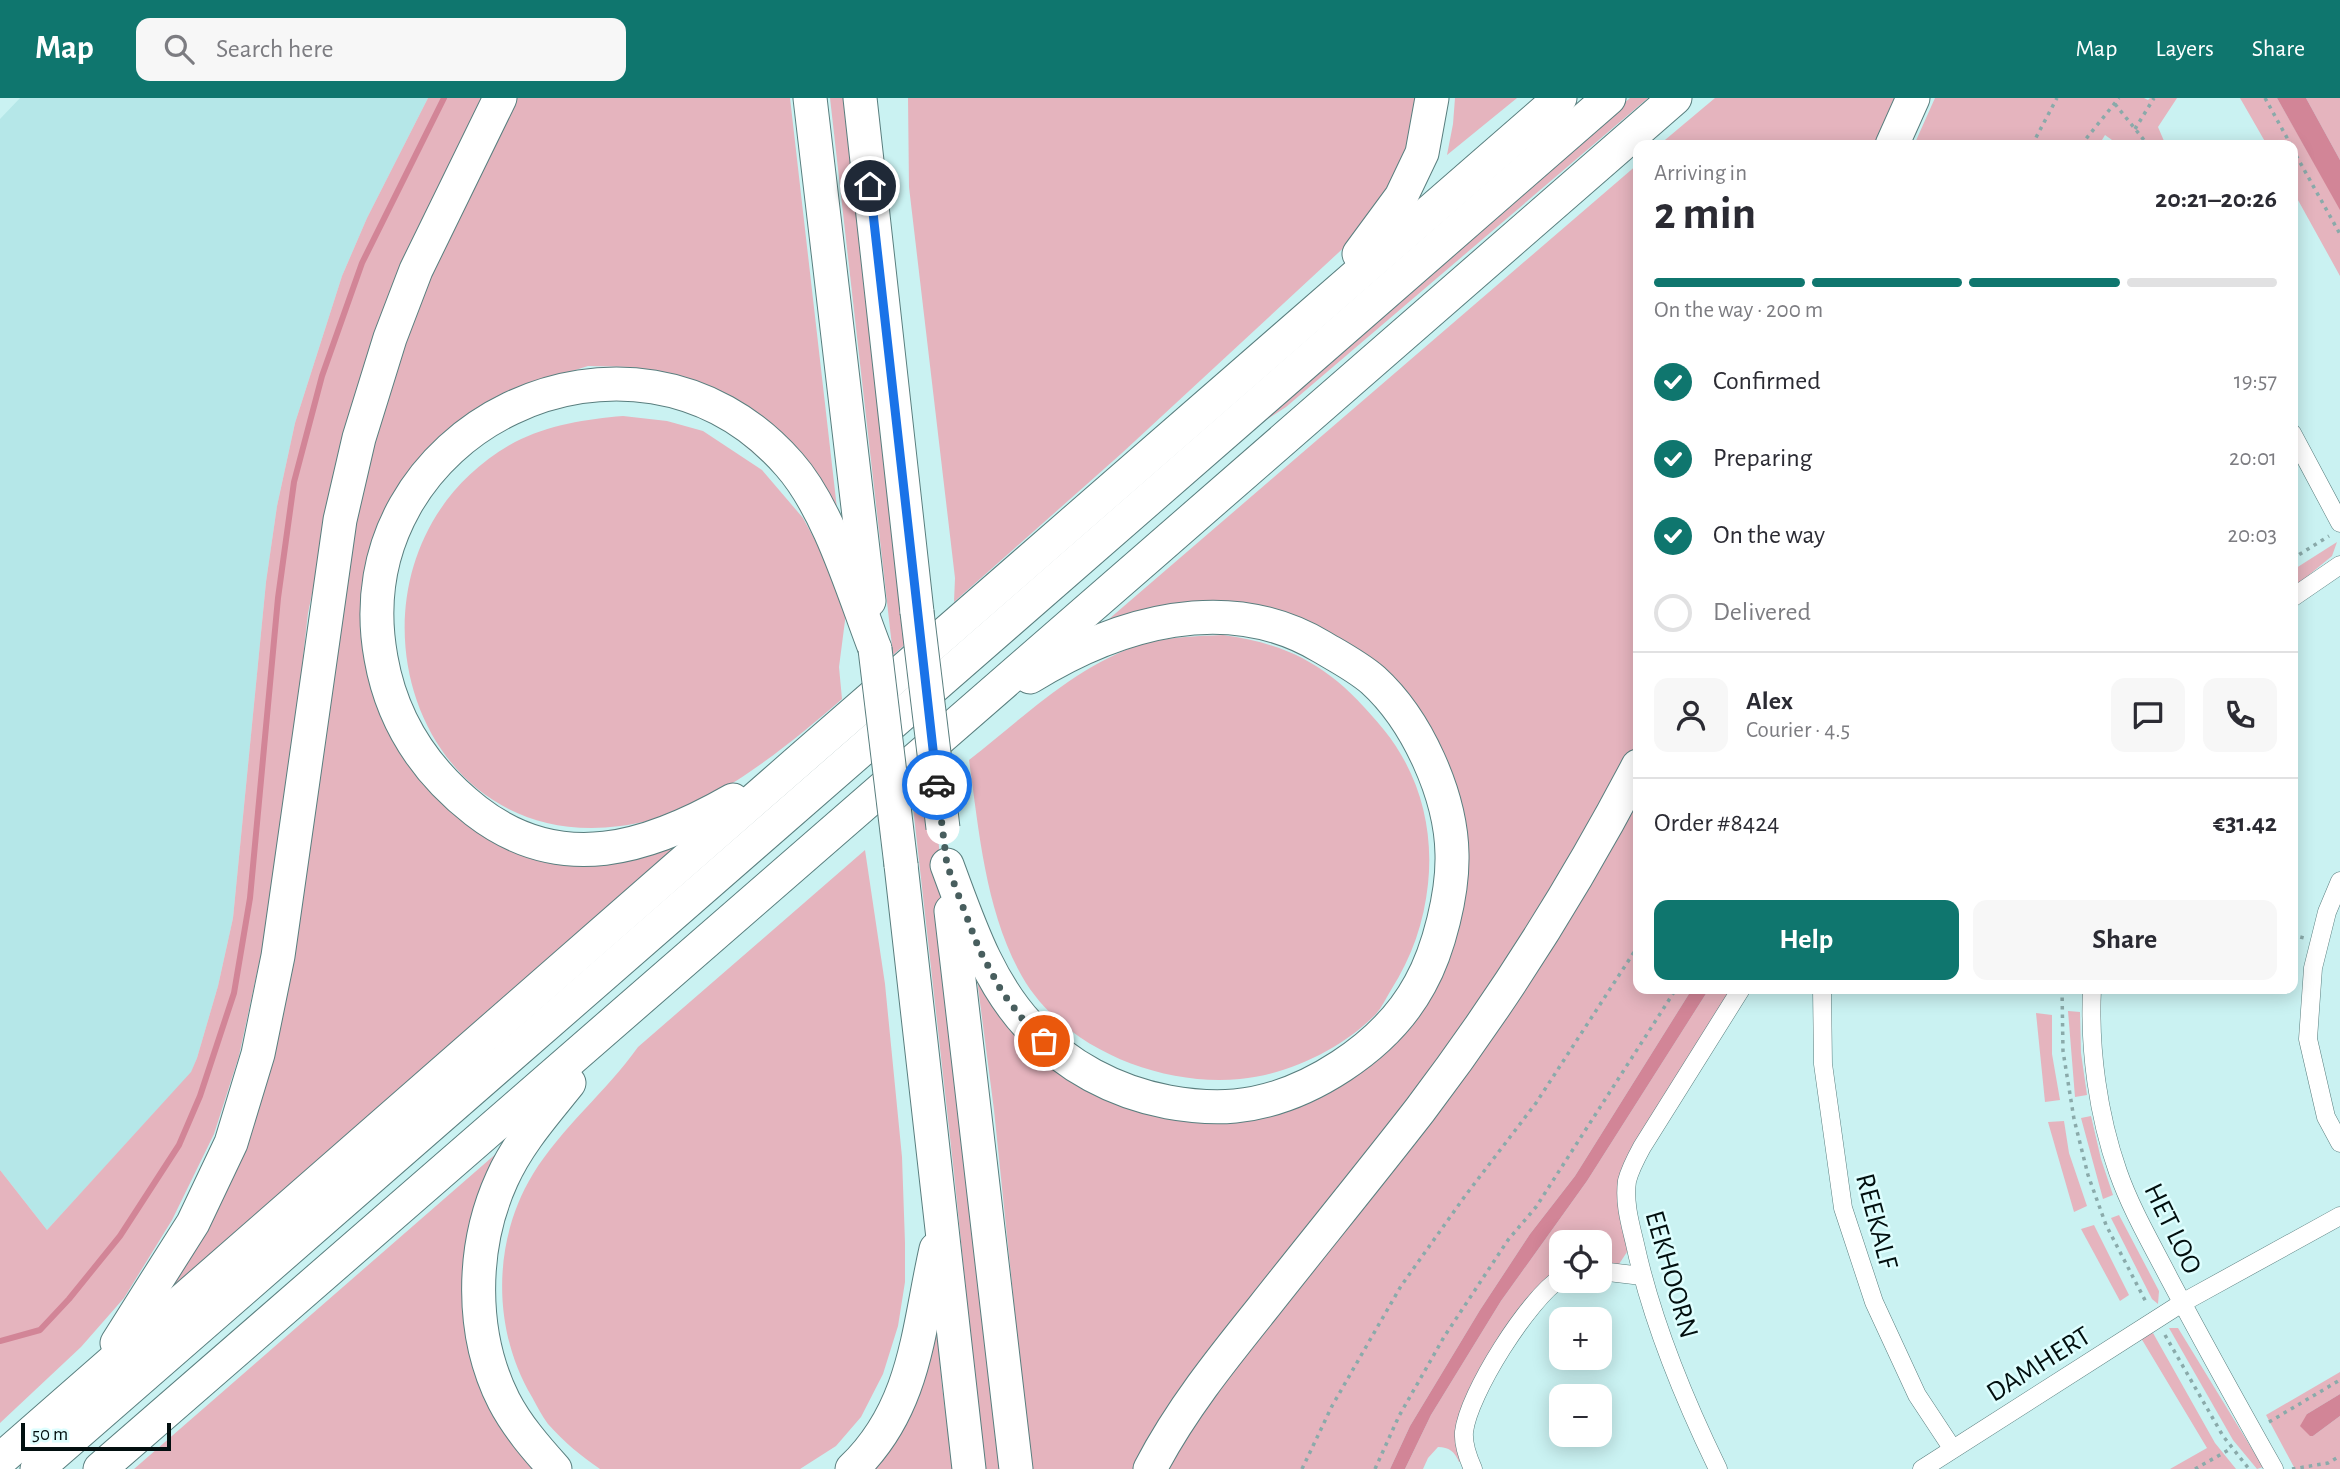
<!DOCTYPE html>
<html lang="en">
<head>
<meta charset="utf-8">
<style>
  :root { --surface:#fff; --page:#f7f7f7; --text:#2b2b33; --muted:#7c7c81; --line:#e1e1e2; --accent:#0f766e }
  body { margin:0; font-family:"Alegreya Sans",sans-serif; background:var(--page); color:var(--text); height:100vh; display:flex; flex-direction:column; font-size:26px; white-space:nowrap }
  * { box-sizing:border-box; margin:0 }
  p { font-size:23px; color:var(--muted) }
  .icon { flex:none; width:38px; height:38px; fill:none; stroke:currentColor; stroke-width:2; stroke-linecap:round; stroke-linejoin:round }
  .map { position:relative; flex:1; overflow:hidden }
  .sheet { position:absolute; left:1633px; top:42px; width:665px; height:854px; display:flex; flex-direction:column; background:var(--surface); border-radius:14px; box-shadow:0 4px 18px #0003 }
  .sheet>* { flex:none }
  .buttons { position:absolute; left:1549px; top:1132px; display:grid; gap:14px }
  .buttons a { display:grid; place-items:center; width:63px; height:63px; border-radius:14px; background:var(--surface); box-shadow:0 4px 18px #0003; font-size:35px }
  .scale { position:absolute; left:21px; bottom:18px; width:150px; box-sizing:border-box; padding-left:7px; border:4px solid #020f0f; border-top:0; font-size:19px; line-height:24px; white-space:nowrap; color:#020f0f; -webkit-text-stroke:5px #defefe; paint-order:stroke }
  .pin { position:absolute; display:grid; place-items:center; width:60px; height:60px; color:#fff; margin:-30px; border:4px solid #fff; border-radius:50%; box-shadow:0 2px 7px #0007 }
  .courier { position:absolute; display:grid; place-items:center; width:70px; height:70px; margin:-35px; border:5px solid #1a73e8; border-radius:50%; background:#fff; color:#222; box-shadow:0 2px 9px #0007 }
  .head em { font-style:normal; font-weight:700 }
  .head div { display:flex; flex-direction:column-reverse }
  .head { display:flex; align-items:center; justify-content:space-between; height:119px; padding:0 21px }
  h1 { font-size:46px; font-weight:700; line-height:52px }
  .bar { display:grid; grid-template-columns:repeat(4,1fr); gap:10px 7px; align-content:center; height:84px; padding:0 21px }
  .bar i { height:9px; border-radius:5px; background:var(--line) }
  .bar .current { background:var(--accent) }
  .bar p { grid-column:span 4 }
  .line { display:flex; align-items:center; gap:18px; padding:0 21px; border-top:2px solid var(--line) }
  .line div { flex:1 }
  .round { display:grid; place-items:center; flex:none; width:74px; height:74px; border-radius:14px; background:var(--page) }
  ol { padding:0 21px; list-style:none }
  li { display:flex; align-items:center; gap:21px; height:77px }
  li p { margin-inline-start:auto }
  li .icon { padding:7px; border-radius:50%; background:var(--accent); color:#fff; stroke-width:4 }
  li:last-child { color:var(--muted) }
  li i { width:38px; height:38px; border:4px solid var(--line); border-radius:50% }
  .action { display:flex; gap:14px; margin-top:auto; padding:14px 21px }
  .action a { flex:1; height:80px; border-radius:14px; background:var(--accent); color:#fff; font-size:28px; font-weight:700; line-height:80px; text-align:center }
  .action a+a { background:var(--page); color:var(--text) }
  header { display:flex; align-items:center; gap:42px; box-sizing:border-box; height:98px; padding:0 35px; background:var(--accent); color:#fff }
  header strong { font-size:33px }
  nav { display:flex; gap:38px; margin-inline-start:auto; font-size:24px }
  .search { width:490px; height:63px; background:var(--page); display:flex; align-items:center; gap:18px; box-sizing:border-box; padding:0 24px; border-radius:14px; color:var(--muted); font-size:26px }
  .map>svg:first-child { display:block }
</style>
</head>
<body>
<header>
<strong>Map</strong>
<div class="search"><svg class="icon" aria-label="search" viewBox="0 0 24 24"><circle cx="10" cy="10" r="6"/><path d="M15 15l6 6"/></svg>Search here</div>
<nav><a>Map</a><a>Layers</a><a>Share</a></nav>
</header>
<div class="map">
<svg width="2340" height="1371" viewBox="0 0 2340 1371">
  <rect width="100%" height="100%" fill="#caf2f2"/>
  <polygon fill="#b5e7e8" points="20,0 428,0 367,120 342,178 295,325 277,408 266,484 233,820 218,888 197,960 191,975 47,1132 0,1072 0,21"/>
  <g fill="#e5b4be">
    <polygon points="428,0 488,0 344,344 308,515 285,721 272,805 239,958 214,1036 172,1122 124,1200 81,1249 0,1325 0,1072 47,1132 191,974 197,960 218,888 233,820 266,484 277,408 295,325 342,178 367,120"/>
    <polygon points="510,0 790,0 839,428 657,273 631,269 588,268 528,287 471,315 425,357 374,576 487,732 686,742 160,1203 238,1062 345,454 391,258"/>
    <polygon points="830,0 857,0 916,537 893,557"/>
    <polygon points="908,0 1425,0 1391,106 1122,355 954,504 955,480 909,89"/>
    <polygon points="1455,0 1517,0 1447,57 1453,26"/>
    <polygon points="1630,0 1648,0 1286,309 1263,324 1458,148"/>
    <polygon points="1715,0 1904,0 1885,47 1659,47"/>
    <polygon points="1935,0 2144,0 2148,2 2150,0 2177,0 2158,29 2164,43 2156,47 2119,47 2105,37 2099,47 1914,47"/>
    <polygon points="2240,0 2277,0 2340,110 2340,178 2293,93 2292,47 2267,47"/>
    <polygon points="2306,0 2340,0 2340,62"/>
    <polygon points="1638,66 1638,651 1626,674 1473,916 1134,1371 1031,1371 994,1012 975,866 1038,953 1236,1016 1411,920 1457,713 1320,531 1102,527"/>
    <path d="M 623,318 L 667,323 L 703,333 L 762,372 L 803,420 L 823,457 L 846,515 L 839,569 L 842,601 C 790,646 719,705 651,722 C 406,785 313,455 515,344 C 548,327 587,321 623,318 Z"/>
    <polygon points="2337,444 2332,458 2293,490 2293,472"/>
    <path d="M 1223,537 C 1297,547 1337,574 1384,632 C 1419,675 1434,730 1428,786 C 1424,824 1412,859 1391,892 C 1386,900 1382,909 1376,916 C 1343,950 1288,977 1240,981 C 1158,989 1057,948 1018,871 C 985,807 979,733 969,662 C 1022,621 1077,566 1143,546 C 1169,539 1196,538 1223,537 Z"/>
    <polygon points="933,693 1006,1371 984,1371 954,1075 913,709"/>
    <polygon points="1638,701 1638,891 1692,891 1575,1078 1530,1136 1480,1212 1410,1328 1390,1371 1164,1371"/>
    <path d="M 865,752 L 885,886 L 902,1059 L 905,1145 L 905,1184 L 898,1228 L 883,1276 L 861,1319 L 836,1348 L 800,1371 L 600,1371 C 581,1358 564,1344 548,1326 C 542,1318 537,1308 532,1299 C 492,1232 492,1143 533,1076 C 562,1029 606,994 638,949 Z"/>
    <path d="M 1709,891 L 1732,891 L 1626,1061 L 1627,1154 L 1619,1166 L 1600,1167 L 1600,1144 L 1561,1144 L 1561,1172 L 1480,1278 L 1463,1362 L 1459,1364 C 1455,1354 1449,1349 1438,1349 L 1428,1360 L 1423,1371 L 1405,1371 L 1431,1317 L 1501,1203 L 1587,1083 Z"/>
    <polygon points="2068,913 2080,914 2081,955 2087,997 2075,999"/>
    <polygon points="2036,915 2052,917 2052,956 2060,1002 2045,1004"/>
    <polygon points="2091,1018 2101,1061 2113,1097 2103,1101 2081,1020"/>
    <polygon points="2064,1023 2069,1055 2087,1108 2074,1114 2048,1024"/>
    <polygon points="506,1047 468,1146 535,1371 134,1371"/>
    <polygon points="2119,1117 2159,1193 2158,1206 2152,1201 2111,1120"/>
    <polygon points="2094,1127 2129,1197 2120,1203 2081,1131"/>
    <polygon points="936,1219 942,1288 953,1371 867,1371 906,1324 919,1300"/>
    <polygon points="2169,1230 2178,1230 2263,1369 2257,1371 2233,1342"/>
    <polygon points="2153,1235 2215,1345 2236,1371 2170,1371 2207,1350 2141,1240"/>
    <polygon points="2340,1274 2340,1296 2307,1316 2313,1338 2340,1318 2340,1371 2295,1371 2266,1317"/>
  </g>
  <g fill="#d28597">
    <polygon points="2277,0 2306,0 2340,62 2340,112"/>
    <polygon points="1692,891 1709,891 1587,1083 1501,1203 1431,1317 1405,1371 1390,1371 1410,1328 1480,1212 1530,1136 1575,1078"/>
    <polygon points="2340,1296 2340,1318 2313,1338 2310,1338 2300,1328 2307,1316"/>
  </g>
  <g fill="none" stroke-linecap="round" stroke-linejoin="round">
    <polyline stroke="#d28597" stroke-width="6" points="0,1243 40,1232 69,1201 120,1138 179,1047 200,998 234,895 250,800 278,500 294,384 322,278 362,165 444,0"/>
    <g stroke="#597e7e" stroke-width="19">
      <g id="minor">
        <polyline points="2292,335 2340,425"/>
        <polyline points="2292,500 2340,467"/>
        <polyline points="2340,783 2327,814 2313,870 2308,941 2326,1019 2340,1045"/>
        <polyline points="1822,891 1823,966 1843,1110 1874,1204 1917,1297 1952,1350"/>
        <path d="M 2092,891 C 2089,951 2098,1017 2118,1074 C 2131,1111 2151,1145 2169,1180 C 2203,1244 2238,1307 2274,1371"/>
        <polyline points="1600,1173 1642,1178"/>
        <path d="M 1473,1371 C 1468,1360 1463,1347 1464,1334 C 1468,1296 1529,1200 1561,1180"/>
        <path d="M 1718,1371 C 1683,1299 1652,1224 1635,1146 C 1630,1125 1624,1105 1627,1083 C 1630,1071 1636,1060 1642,1049 L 1741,891"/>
        <polyline points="1922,1371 2182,1205 2340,1118"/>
      </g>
    </g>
    <g stroke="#597e7e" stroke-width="35">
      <g id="motorway">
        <polyline points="810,0 869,503"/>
        <polyline points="860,0 917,514"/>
        <polyline points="1892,47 1913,0"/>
        <polyline points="1359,156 1401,99 1422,55 1432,0"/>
        <path d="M 733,702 C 649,750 561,779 476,713 C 426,674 392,623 381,560 C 339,331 633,188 789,366 C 829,411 853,494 875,551"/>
        <polyline points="901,767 969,1371"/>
        <path d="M 947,767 C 968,823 987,883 1029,928 C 1066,968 1115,994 1168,1004 C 1190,1008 1213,1010 1235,1008 C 1306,1001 1386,949 1420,886 C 1439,852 1453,795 1452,756 C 1451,697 1417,622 1373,582 C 1358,569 1339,559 1322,549 C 1227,492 1117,525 1030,579"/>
        <polyline points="951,813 1016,1371"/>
        <polyline points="117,1245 193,1125 231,1045 258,956 278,858 340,422 359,340 390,240 416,172 500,0"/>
        <polyline points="0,1362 793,668 1560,0"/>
        <polyline points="37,1371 1609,0"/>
        <path d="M 100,1371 C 627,915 1150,457 1675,0"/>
        <path d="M 555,1371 C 536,1350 517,1328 504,1303 C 470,1236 471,1149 502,1081 C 518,1045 545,1015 569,985"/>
        <path d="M 852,1371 C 916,1310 918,1231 936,1151"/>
        <path d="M 1150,1371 C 1180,1313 1221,1262 1262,1211 C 1314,1145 1368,1079 1420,1012 C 1502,904 1575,788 1638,668"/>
      </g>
    </g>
    <g stroke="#8aaaaa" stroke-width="3.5" stroke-dasharray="3.5 5" stroke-linecap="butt">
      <polyline points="2265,0 2291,47"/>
      <polyline points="2115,6 2148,47"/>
      <polyline points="2135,31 2154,0"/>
      <polyline points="2032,47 2057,0"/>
      <polyline points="2081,47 2119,0"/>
      <polyline points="2292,50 2340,136"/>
      <polyline points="2292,461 2329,438"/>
      <polyline points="2292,837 2304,840"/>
      <polyline points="2062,891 2063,953 2074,1021 2088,1077 2106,1127 2147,1206"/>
      <polyline points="2165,1237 2223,1338 2249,1371"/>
      <polyline points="2269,1324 2340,1282"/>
      <polyline points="1302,1371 1332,1308 1401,1188 1465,1098 1536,1005 1638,848"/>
      <polyline points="1375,1371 1399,1318 1444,1239 1508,1142 1536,1109 1676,891"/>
      <polyline points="2195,1371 2232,1350"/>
      <polyline points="2292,1371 2328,1365 2340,1358"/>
    </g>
    <use href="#minor" stroke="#fff" stroke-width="18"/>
    <use href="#motorway" stroke="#fff" stroke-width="33"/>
    <g stroke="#597e7e" stroke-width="35" stroke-linecap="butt">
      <g id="motorway-bridge">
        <polyline points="917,514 943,730"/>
        <polyline points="875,551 901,767"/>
      </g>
    </g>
    <use href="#motorway-bridge" stroke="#fff" stroke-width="33"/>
  </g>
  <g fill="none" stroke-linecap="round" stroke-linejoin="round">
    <polyline stroke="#485e5e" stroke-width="7" stroke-dasharray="0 12.6" points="937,687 947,767 979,851 1002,894 1028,928 1044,943"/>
    <polyline stroke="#1a73e8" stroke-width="9" points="870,88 937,687"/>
  </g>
  <g text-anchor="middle" stroke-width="5" stroke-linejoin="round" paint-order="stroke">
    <g font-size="28" fill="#020f0f" stroke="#defefe">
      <text transform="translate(1878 1123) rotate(75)" y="10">REEKALF</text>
      <text transform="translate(2174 1130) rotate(64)" y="10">HET LOO</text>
      <text transform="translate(1673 1176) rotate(74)" y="10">EEKHOORN</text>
      <text transform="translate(2038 1265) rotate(-32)" y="10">DAMHERT</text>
    </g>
  </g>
</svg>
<div class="buttons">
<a><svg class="icon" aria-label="locate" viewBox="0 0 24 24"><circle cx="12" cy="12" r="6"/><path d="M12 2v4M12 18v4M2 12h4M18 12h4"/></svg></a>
<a>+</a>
<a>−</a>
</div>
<div class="scale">50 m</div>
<div class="pin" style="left:1044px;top:943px;background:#ea580c"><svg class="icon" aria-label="bag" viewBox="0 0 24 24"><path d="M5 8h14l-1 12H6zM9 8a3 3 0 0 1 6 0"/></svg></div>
<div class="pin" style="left:870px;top:88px;background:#1f2937"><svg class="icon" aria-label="home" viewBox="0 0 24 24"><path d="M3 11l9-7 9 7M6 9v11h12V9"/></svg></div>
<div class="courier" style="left:937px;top:687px"><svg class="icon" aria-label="car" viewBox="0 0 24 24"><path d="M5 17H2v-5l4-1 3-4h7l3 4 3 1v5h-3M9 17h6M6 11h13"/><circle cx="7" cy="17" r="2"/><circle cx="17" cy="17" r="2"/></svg></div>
<section class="sheet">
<div class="head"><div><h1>2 min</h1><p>Arriving in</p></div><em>20:21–20:26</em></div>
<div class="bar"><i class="current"></i><i class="current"></i><i class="current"></i><i></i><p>On the way · 200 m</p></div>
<ol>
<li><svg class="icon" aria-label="check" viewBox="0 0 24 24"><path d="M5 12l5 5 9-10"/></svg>Confirmed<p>19:57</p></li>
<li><svg class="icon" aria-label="check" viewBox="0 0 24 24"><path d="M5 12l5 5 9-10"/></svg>Preparing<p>20:01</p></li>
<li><svg class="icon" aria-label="check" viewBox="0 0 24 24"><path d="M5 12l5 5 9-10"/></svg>On the way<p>20:03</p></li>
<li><i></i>Delivered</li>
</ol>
<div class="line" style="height:126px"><a class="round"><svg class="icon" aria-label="person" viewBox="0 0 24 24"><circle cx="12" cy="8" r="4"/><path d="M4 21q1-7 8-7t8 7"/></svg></a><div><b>Alex</b><p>Courier · 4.5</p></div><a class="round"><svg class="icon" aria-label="chat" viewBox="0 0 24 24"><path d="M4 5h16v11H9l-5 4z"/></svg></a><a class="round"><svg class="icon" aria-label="phone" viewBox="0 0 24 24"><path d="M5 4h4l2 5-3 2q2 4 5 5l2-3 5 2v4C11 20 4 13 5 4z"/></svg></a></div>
<div class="line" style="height:91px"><div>Order #8424</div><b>€31.42</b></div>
<div class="action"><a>Help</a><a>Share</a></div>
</section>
</div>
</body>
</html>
